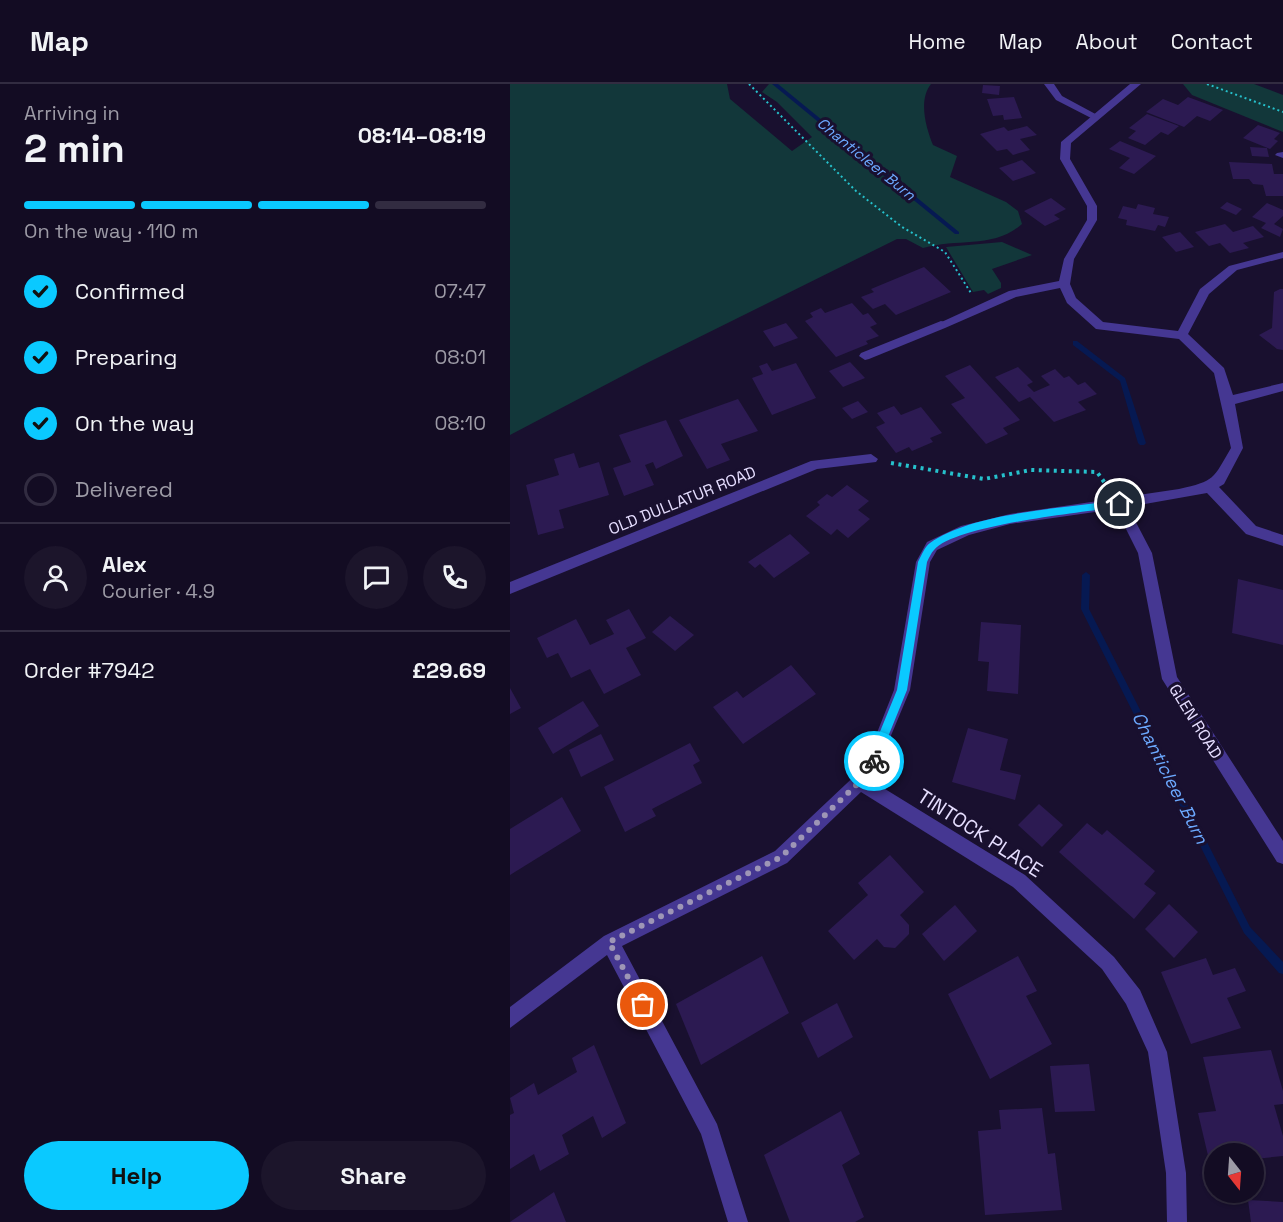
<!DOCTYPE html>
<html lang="en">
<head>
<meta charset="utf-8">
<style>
  :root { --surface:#130c23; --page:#1c152b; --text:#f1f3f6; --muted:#9d9ba6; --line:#322c41; --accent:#0ac9ff }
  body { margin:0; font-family:"Space Grotesk",sans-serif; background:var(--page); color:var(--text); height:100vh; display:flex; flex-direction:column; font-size:22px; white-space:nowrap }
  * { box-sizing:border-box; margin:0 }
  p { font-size:20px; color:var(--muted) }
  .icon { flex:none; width:33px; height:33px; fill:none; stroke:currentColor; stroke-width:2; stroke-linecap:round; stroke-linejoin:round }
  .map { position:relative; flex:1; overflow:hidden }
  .side { display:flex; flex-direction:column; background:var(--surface); width:510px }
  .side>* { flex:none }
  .needle { width:39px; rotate:163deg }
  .buttons { position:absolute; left:694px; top:1059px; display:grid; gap:12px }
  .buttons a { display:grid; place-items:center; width:60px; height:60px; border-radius:50%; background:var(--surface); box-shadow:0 2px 4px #0004,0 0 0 2px var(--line); font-size:30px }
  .pin { position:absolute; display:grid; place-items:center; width:51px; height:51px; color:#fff; margin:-26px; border:3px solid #fff; border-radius:50%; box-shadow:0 2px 6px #0007 }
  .courier { position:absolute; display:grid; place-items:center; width:60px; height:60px; margin:-30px; border:4px solid #0ac9ff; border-radius:50%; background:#fff; color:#222; box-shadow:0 2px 8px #0007 }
  .summary em { font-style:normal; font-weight:800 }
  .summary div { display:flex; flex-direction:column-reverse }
  .summary { display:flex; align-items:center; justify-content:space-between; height:102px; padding:0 24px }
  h1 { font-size:39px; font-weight:800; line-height:45px }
  .bar { display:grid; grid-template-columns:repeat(4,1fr); gap:9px 6px; align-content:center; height:72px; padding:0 24px }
  .bar i { height:8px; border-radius:4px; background:var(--line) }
  .bar .current { background:var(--accent) }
  .bar p { grid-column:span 4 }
  .line { display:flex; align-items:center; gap:15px; padding:0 24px; border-top:2px solid var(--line) }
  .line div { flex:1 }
  .round { display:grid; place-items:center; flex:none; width:63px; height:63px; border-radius:32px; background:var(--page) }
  ol { padding:0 24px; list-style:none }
  li { display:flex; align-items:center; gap:18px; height:66px }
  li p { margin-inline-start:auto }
  li .icon { padding:6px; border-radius:50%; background:var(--accent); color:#111; stroke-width:4 }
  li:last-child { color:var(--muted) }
  li i { width:33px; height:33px; border:3px solid var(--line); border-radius:50% }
  .action { display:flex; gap:12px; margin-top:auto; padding:12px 24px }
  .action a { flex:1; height:69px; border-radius:36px; background:var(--accent); color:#111; font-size:24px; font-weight:800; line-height:69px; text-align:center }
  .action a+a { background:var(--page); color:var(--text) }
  header { display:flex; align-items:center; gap:36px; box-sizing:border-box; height:84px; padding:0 30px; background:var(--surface); border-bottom:2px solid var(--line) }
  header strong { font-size:28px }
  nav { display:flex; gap:33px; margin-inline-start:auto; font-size:21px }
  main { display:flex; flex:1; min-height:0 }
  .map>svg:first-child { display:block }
</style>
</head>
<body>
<header>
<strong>Map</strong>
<nav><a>Home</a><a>Map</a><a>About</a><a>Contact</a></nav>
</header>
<main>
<section class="side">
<div class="summary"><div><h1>2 min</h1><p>Arriving in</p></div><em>08:14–08:19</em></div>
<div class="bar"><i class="current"></i><i class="current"></i><i class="current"></i><i></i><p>On the way · 110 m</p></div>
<ol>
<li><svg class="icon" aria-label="check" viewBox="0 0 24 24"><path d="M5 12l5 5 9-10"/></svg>Confirmed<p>07:47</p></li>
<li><svg class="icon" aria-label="check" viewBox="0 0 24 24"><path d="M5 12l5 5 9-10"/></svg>Preparing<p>08:01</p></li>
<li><svg class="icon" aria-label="check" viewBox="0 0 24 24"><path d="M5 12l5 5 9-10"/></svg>On the way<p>08:10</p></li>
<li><i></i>Delivered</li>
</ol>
<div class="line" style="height:108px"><a class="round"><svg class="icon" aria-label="person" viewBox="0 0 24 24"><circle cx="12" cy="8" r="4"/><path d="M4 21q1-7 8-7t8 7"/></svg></a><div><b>Alex</b><p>Courier · 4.9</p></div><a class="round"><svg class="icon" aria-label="chat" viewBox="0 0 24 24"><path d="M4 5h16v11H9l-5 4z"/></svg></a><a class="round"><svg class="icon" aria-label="phone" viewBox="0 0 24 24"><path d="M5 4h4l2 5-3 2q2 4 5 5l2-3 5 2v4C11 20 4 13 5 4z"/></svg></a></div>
<div class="line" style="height:78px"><div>Order #7942</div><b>£29.69</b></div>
<div class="action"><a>Help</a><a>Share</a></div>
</section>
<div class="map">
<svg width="773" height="1138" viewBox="0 0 773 1138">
  <rect width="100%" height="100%" fill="#19102f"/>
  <g fill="#12373a">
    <path d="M 0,0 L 217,0 L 220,15 L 282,67 L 302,53 L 267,18 L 252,8 L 259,0 L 421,0 C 408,16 416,44 423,61 L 447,72 L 440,93 L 496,118 L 508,127 L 512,140 C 484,165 448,154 413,164 L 396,155 L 387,155 L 137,279 L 0,351 Z"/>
    <polygon points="673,0 744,0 773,11 773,48 682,11"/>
    <polygon points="492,158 522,171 482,185 491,199 491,204 478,210 474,206 463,208 436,163"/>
  </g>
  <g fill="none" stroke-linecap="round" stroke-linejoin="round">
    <g fill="#061952" fill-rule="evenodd">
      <polygon points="262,0 268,0 449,148 449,150 445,150"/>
      <polygon points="563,257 567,257 615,294 636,359 634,361 630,361 628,359 610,297 563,261"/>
      <polygon points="576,488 580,491 579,525 740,843 773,878 773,890 769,889 734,849 571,525 572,491"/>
    </g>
  </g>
  <g fill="#2c1a52">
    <polygon points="473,1 490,2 489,11 472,9"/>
    <polygon points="504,13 512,34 494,36 493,31 483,32 477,15"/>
    <polygon points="678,13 713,26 700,37 687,32 674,43 636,28 653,15 668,21"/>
    <polygon points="637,30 669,42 658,51 651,48 635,61 618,54 626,47 619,44"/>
    <polygon points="748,41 770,49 764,55 768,57 760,65 733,54"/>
    <polygon points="517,42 527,51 510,55 520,66 503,71 497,65 487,67 470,50 494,43 498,47"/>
    <polygon points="610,57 646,72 624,90 609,84 620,74 599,65"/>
    <polygon points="740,63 757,64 759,73 742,72"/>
    <polygon points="512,76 526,89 503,97 489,84"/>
    <polygon points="719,78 762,80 764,90 773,90 773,112 756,112 753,101 743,100 739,95 723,95"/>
    <polygon points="541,114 556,125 544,131 550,135 535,142 514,127"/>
    <polygon points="717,118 732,125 726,131 710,124"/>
    <polygon points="757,119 773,126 773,132 764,140 773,145 770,153 751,144 756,139 742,133"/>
    <polygon points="628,120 645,124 643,130 659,133 655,143 648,141 645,147 616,141 617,136 608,134 613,122 626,125"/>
    <polygon points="715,140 723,148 743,142 754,153 733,159 739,164 720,169 710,159 699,162 685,148"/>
    <polygon points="670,148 684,163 666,168 652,153"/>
    <polygon points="414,183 441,208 386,231 375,220 363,225 351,213 364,208 361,205"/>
    <polygon points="770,205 773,205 773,266 767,265 749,251 762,244 764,208"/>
    <polygon points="342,219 353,231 358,229 367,240 360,243 369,252 356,257 358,260 326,273 295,237 303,233 300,229 311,224 315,229"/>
    <polygon points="276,239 288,254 264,263 253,247"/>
    <polygon points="340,278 355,294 333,303 319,287"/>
    <polygon points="257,279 262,287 286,279 306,314 262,331 242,294 253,290 249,282"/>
    <polygon points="460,281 510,336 493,344 498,350 476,360 441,320 455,314 435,292"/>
    <polygon points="508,283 523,298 517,301 524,308 540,301 531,292 545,285 554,294 559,292 568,301 575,298 587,310 568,318 576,326 544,338 520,313 509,318 485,293"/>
    <polygon points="228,315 248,347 211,360 220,376 197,385 169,336"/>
    <polygon points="348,317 358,328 342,335 332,324"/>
    <polygon points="384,322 391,331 411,323 432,349 420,354 423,358 402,367 399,363 386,369 366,343 375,339 367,329"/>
    <polygon points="156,336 173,372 146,385 143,378 135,381 144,401 114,412 103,384 121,378 109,351"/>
    <polygon points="64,369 69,384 89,378 99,411 49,426 54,444 28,451 16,401 49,391 44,375"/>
    <polygon points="337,401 359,417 348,426 360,435 338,454 327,445 321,451 296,432 310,421 307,418 317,410 322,413"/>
    <polygon points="280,450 300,469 264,494 250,480 245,484 238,478"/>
    <polygon points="728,495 773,506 773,561 722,549"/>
    <polygon points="119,525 136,554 116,564 131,591 94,610 80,585 61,594 48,569 37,574 27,554 66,535 80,561 104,550 96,536"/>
    <polygon points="160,532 184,551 165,567 142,548"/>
    <polygon points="471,538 511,541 508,610 477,607 479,578 468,577"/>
    <polygon points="281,581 306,610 233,660 203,623 227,607 233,614"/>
    <polygon points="0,604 11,624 0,630"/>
    <polygon points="73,617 89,642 43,670 28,644"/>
    <polygon points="458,644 498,655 490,686 511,691 505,716 442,698"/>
    <polygon points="91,650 104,676 71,693 59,666"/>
    <polygon points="180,659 190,677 183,681 192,699 142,725 146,732 115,748 94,703"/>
    <polygon points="52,713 71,747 0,791 0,745"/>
    <polygon points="529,720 553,741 532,763 508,741"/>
    <polygon points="577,739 592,751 597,746 645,787 634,800 646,809 624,835 549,768"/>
    <polygon points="380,771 414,808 390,831 399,841 399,850 385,864 374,863 367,855 344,876 318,847 358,811 348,799"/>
    <polygon points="659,820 688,848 664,874 635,845"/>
    <polygon points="445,821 467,847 434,877 412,850"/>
    <polygon points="252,872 279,929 191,981 166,920"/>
    <polygon points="508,872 527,907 516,912 542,960 480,995 438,910"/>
    <polygon points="696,874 703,891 725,884 736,907 717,914 731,944 681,960 651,888"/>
    <polygon points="327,919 343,953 308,974 291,939"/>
    <polygon points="84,961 116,1039 92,1054 83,1032 52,1051 59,1070 30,1087 24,1070 0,1085 0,1031 4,1029 0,1014 24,999 28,1011 67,988 62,974"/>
    <polygon points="761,966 773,1007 773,1020 764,1021 773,1052 773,1072 744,1075 744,1070 705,1070 705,1080 700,1080 688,1029 706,1027 693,973"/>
    <polygon points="579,980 585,1027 545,1028 540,982"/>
    <polygon points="532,1024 538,1070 545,1069 552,1126 475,1131 468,1047 491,1045 489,1026"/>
    <polygon points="331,1027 350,1070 332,1081 354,1133 345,1138 280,1138 254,1071"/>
    <polygon points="44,1108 56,1138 0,1138"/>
    <polygon points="738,1116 773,1118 773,1138 741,1138"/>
  </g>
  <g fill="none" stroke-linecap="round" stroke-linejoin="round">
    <g stroke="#26c1cc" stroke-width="2" stroke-dasharray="2 3" stroke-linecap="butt">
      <polyline points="239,0 346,107 392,143 435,168 461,209"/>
      <polyline points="697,0 773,28"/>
    </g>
    <polyline stroke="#26c1cc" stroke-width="4" stroke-dasharray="3 4.5" stroke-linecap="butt" points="381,379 474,395 521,386 587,388 597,402"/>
    <g fill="#453792" fill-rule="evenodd">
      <polygon points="534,0 544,0 552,12 591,33 583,35 546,16"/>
      <polygon points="773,68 773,74 765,71 767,69"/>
      <polygon points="431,237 435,238 435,244 359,275 355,276 349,272 351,269"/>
    </g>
    <g fill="#453792" fill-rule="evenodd">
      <path d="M 620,0 L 631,0 L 561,59 L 560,75 L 587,122 L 587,136 L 564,175 L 560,200 L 566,214 L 593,238 L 668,247 L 690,205 L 719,182 L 773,168 L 773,174 L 727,186 L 699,210 L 678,250 L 714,284 L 723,311 L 773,299 L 773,307 L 725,320 L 733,364 L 714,400 L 709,403 L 746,442 L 773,451 L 773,462 L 736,450 L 697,409 L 618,423 L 642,469 L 667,593 L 773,757 L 773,780 L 767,778 L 652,595 L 628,469 L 606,425 L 500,440 L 459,451 L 427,466 L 420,478 L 400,606 L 362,697 L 515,791 L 604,873 L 630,906 L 657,968 L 676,1089 L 677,1138 L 657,1138 L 656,1089 L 638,968 L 616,920 L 592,885 L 503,803 L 351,708 L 277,779 L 112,862 L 207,1040 L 238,1138 L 218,1138 L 191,1050 L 97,871 L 0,944 L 0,923 L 94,852 L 265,767 L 353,684 L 384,606 L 406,478 L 417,458 L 451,442 L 500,430 L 669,405 C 705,397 703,395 721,364 L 704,289 L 669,255 L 586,245 L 557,219 L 550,204 L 506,213 L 435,244 L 427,244 L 425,241 L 499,207 L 549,197 L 554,175 L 577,136 L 577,122 L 550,75 L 551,58 Z"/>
      <polygon points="361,370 368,375 366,378 307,385 0,510 0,498 301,377"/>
    </g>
  </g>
  <path fill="#0ac9ff" d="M 610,416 L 614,420 L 610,423 C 574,428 445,441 424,466 C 421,469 419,474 417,478 L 397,606 L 367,680 L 360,680 L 358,677 L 387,606 L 408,478 C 411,472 415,462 420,459 C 463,428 557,424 610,416 Z"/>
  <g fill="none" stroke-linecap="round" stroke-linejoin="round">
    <polyline stroke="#9e96b6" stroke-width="6" stroke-dasharray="0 10.8" points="133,921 99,858 271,773 359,689 364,677"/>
  </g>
  <g text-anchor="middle" stroke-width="6" stroke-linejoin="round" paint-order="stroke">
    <g font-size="15" font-style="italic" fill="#6ca9ff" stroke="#19102f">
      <text transform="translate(356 75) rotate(39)" y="5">Chanticleer Burn</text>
    </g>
    <g font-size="16" fill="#e6deff" stroke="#19102f">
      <text transform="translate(172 416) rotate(-22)" y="6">OLD DULLATUR ROAD</text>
      <text transform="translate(686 637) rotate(58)" y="6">GLEN ROAD</text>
    </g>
    <g font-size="18" font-style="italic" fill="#6ca9ff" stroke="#19102f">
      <text transform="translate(660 694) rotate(63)" y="6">Chanticleer Burn</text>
    </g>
    <g font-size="20" fill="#e6deff" stroke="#19102f">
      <text transform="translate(470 749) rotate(33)" y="7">TINTOCK PLACE</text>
    </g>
  </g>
</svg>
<div class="buttons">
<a><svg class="needle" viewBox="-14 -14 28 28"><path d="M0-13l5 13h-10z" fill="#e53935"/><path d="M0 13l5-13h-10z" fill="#9d9ba6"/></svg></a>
</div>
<div class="pin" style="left:133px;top:921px;background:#ea580c"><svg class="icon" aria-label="bag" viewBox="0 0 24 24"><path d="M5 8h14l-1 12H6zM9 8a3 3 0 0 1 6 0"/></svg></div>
<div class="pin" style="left:610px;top:420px;background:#1f2937"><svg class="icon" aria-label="home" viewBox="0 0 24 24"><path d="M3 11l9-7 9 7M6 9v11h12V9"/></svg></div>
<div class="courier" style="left:364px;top:677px"><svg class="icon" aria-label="bike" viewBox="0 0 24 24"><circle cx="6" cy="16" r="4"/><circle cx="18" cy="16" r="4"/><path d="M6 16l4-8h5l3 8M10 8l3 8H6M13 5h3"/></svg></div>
</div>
</main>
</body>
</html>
